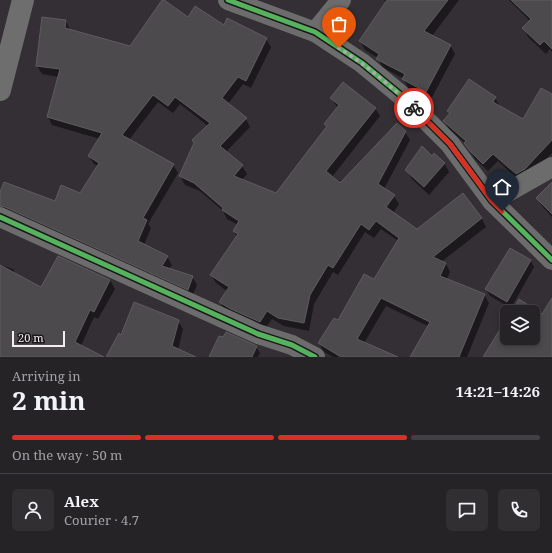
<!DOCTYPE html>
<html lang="en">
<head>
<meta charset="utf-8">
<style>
  :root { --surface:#262327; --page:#322f33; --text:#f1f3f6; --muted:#a4a4a7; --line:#424044; --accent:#d93025 }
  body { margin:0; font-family:"Noto Serif",serif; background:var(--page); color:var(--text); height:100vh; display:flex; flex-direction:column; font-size:15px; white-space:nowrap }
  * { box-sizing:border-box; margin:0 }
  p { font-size:13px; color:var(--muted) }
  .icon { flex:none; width:22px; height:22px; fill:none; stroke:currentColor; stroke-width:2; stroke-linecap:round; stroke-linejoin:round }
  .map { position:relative; height:357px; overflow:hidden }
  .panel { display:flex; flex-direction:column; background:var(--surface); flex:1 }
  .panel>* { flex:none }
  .fabs { position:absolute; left:500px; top:305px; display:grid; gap:8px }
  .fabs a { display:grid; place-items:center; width:40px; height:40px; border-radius:6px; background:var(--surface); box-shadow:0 2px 6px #0003,0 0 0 1px var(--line); font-size:20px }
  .scale { position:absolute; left:12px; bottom:10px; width:53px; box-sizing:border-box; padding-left:4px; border:2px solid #f2eef2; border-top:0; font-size:11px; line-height:14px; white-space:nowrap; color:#f2eef2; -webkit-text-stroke:3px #1a171a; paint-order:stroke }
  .pin { position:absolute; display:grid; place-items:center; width:34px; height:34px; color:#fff; margin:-41px -17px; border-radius:50% 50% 50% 0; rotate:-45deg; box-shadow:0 0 4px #0007 }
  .pin .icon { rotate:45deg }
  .courier { position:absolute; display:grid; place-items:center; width:40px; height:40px; margin:-20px; border:3px solid #d93025; border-radius:50%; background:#fff; color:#222; box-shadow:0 1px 5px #0007 }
  .summary em { font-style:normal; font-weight:700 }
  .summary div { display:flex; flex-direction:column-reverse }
  .summary { display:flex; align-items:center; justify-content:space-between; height:68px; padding:0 12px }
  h1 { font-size:26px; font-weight:700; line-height:30px }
  .bar { display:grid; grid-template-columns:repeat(4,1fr); gap:6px 4px; align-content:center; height:48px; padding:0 12px }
  .bar i { height:5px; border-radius:3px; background:var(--line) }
  .bar .on { background:var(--accent) }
  .bar p { grid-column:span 4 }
  .line { display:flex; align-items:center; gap:10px; padding:0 12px; border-top:1px solid var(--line) }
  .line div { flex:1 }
  .round { display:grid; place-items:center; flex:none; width:42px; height:42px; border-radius:6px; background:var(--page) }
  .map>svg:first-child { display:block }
</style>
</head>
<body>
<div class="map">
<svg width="552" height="357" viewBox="0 0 552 357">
  <rect width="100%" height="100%" fill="#332f34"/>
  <g fill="#0007">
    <polygon points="384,0 459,0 432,36 450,45 455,54 431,99 408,88 404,79 382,67 378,58 365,50 360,41 387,2"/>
    <polygon points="509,0 552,0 552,52 550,49 546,54 529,38 523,28 530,21"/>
    <polygon points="43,19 66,21 70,30 130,47 189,19 224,26 266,39 271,47 251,88 243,84 228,104 246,119 250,127 226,152 242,166 247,174 242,180 276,195 327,127 325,124 338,108 331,98 375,108 380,116 332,177 340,184 405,132 410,140 384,189 394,196 399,204 393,213 417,230 463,195 482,219 486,227 441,262 446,264 450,272 447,279 484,294 489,303 467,357 411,357 428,326 386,306 364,343 396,357 333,357 324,352 319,343 374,281 398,241 381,229 374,238 365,232 338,275 333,272 314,304 309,331 284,326 272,319 264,330 225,310 220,302 227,291 216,283 211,275 237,237 234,231 238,225 227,219 223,211 200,191 185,185 180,176 208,126 180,104 173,113 158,102 129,140 173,165 178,173 148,224 151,228 144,245 167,257 172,265 169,269 192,276 197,285 192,297 0,215 0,195 55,202 81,194 98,166 94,164 89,156 100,139 52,125 48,117 59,77 42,74 37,66"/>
    <polygon points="552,95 552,153 530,176 521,182 498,161 488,171 475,159 465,143 449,129 444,121 450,114 448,111 495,98 500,106 499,107 523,121"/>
    <polygon points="435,155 445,164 449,172 429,195 412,179 407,171"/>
    <polygon points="552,184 552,217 542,206 537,198"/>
    <polygon points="510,249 531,261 534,267 511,308 490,296 486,289"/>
    <polygon points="0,265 13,269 16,275 42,289 110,280 115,289 98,319 94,317 81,346 102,357 0,357"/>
    <polygon points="178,321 183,329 178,350 194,357 107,357 122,336"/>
    <polygon points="256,347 260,353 258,357 215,357"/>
  </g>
  <g fill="#4d4a4e" stroke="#5e5c5f">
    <polygon points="162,0 164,0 188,17 195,6 224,25 227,18 267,38 246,81 238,77 222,98 247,118 220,146 243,165 234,176 276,193 327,126 324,124 339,105 330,98 343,82 376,108 326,171 340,183 397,123 406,131 378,184 395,195 386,207 417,229 463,193 482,218 433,257 446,263 440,276 485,294 459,357 410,357 430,322 381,298 357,339 398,357 341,357 318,343 334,318 338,320 364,274 374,279 399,238 376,221 369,230 361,224 333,268 328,265 310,295 304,323 278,318 267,311 260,322 231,309 219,302 229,287 210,275 238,234 233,231 239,221 222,210 223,208 194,183 179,176 194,143 192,140 210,123 175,97 168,106 153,95 122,135 174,164 143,218 147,220 138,241 168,256 162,266 193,276 188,290 5,207 0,206 0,192 4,182 55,201 61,185 80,193 99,163 88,156 102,133 47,117 60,69 36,66 42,17 66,20 65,28 130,46"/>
    <polygon points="387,0 448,0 424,31 451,45 426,92 402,79 405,74 376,59 379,54 359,41"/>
    <polygon points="511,0 552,0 552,49 544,41 540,45 522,28 531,19"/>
    <polygon points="469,79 496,97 493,102 523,119 541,88 552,94 552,140 525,169 516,174 493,154 483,164 470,151 464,143 466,141 443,121 450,113 447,111"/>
    <polygon points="422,146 432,156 434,153 445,163 424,187 405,170"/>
    <polygon points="552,182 552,214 536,198"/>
    <polygon points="510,248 531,260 507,302 485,289"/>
    <polygon points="58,256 110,280 94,312 90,310 75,342 104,357 0,357 0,265 41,287"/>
    <polygon points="552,298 552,357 483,357 507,318 507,338 533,338 533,312 511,312 519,299 542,314"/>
    <polygon points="134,302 179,320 172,346 196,357 106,357 119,333 121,335"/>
    <polygon points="226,332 257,346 252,357 209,357 219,336 223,337"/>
  </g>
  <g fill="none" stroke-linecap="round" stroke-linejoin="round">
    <g stroke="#6d6c6c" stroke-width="20">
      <polyline points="228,0 315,32 362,63 402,96 450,144 492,201 552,260"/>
      <polyline points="315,32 341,0"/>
      <polyline points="492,201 552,167"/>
      <polyline points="0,217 258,334 292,345 315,357"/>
    </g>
    <polyline stroke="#6f6e6f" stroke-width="22" points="0,90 23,0"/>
    <g stroke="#1a171a" stroke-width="8">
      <g id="cycleway">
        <polyline points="228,0 315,32 362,63 402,96 450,144 492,201 552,260"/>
        <polyline points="0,217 258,334 292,345 315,357"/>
      </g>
    </g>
    <use href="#cycleway" stroke="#56b35d" stroke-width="5"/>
  </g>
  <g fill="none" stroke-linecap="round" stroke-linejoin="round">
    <path stroke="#afabb0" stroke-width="4" stroke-dasharray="0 7.2" d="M 339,48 C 366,65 391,86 414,108"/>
    <polyline stroke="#d93025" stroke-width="5" points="414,108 450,144 492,201 502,211"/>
  </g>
</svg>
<div class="fabs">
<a><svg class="icon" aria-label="layers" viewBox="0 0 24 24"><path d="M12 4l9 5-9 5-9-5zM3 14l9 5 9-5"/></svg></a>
</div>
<div class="scale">20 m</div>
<div class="pin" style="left:339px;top:48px;background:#ea580c"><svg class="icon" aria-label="bag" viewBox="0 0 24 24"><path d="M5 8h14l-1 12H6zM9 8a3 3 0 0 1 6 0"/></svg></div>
<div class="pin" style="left:502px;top:211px;background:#1f2937"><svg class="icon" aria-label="home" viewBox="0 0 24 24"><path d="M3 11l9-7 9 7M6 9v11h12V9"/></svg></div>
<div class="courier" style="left:414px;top:108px"><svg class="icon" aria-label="bike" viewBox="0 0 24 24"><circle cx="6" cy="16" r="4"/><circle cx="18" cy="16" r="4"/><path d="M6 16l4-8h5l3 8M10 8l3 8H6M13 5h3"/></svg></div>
</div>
<section class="panel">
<div class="summary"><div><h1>2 min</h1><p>Arriving in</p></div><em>14:21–14:26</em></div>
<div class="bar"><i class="on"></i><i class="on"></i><i class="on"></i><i></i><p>On the way · 50 m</p></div>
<div class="line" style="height:72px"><a class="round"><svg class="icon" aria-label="person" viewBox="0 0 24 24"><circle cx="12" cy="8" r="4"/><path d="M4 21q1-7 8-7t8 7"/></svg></a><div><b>Alex</b><p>Courier · 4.7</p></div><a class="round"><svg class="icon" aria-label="chat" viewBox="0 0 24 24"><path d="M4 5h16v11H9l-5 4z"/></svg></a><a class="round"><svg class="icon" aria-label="phone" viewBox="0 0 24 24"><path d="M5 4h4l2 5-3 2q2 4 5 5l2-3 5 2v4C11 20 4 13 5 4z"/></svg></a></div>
</section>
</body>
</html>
